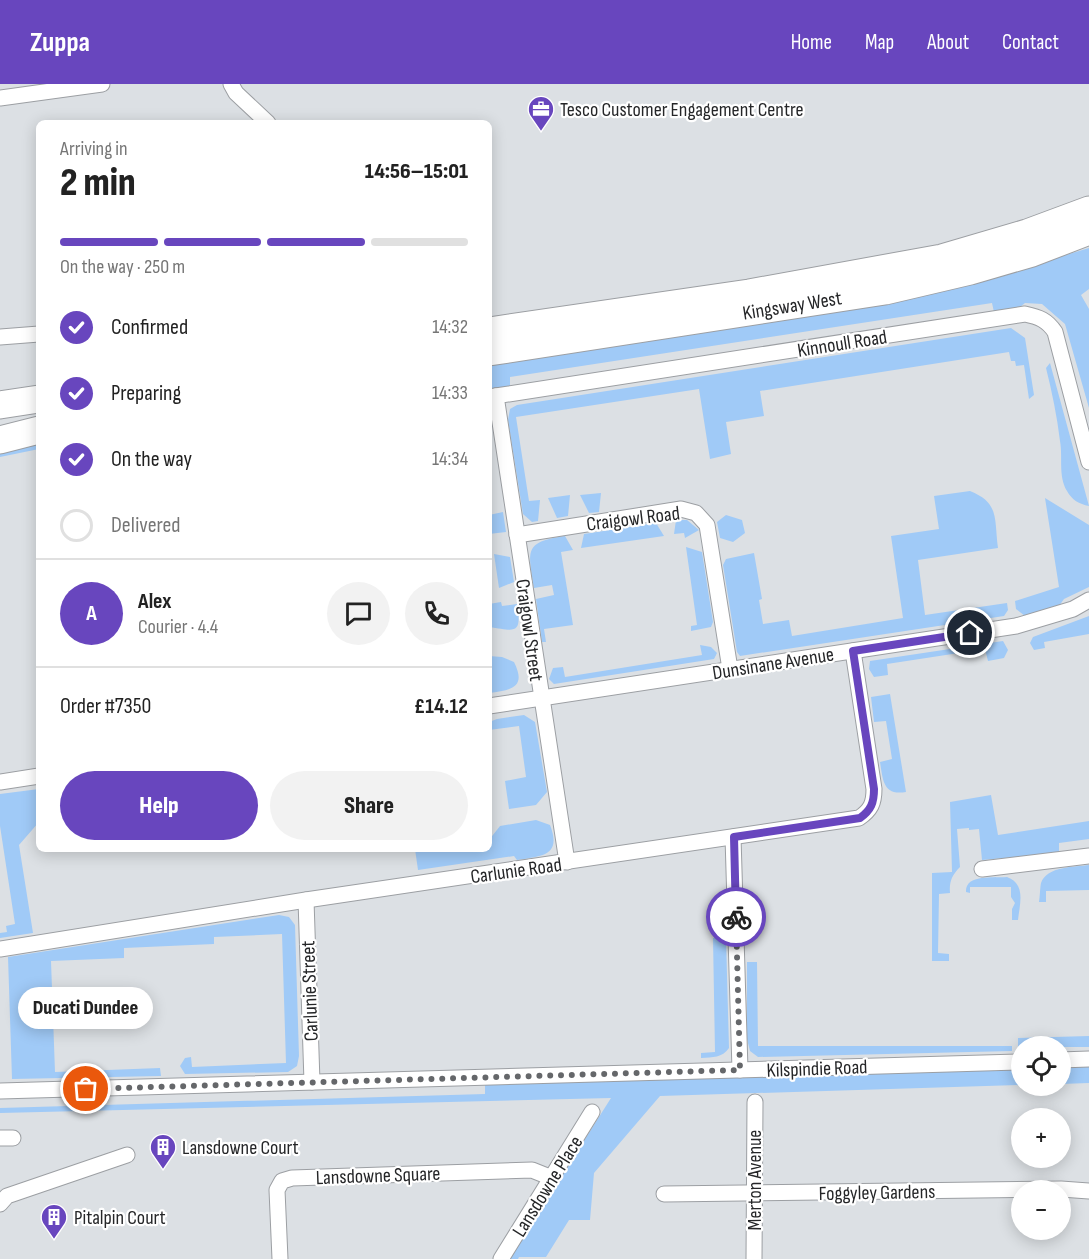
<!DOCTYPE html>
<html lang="en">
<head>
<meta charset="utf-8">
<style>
  :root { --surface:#fff; --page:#f2f2f2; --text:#222; --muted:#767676; --line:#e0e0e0; --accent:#6846be }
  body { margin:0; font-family:"Sofia Sans Condensed",sans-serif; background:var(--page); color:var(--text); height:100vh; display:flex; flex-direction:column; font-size:22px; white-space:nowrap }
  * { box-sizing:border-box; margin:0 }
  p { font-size:20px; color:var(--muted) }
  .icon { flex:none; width:33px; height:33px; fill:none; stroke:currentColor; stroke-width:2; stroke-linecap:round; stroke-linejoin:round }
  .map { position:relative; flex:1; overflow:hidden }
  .panel { position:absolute; left:36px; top:36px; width:456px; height:732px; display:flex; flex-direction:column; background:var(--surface); border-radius:9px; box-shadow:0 3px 15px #0003 }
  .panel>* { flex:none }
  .controls { position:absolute; left:1011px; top:952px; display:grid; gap:12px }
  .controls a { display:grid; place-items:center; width:60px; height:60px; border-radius:50%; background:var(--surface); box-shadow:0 3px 15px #0003; font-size:30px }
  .pin { position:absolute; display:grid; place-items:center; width:51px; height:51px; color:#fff; margin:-26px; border:3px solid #fff; border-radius:50%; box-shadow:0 2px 6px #0007 }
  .courier { position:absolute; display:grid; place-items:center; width:60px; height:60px; margin:-30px; border:4px solid #6846be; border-radius:50%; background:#fff; color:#222; box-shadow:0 2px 8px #0007 }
  .bubble { position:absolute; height:42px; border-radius:21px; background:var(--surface); box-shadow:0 3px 15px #0003; font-size:20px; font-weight:800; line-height:42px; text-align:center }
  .overview em { font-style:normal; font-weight:800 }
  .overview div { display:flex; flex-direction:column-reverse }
  .overview { display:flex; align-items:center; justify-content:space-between; height:102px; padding:0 24px }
  h1 { font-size:39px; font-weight:800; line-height:45px }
  .bar { display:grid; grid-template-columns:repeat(4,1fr); gap:9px 6px; align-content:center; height:72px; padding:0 24px }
  .bar i { height:8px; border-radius:4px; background:var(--line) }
  .bar .active { background:var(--accent) }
  .bar p { grid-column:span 4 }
  .line { display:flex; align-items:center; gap:15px; padding:0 24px; border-top:2px solid var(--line) }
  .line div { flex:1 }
  .round { display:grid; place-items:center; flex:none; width:63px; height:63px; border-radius:32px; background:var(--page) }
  ol { padding:0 24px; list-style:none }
  li { display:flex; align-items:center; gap:18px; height:66px }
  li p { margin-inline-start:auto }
  li .icon { padding:6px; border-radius:50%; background:var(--accent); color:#fff; stroke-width:4 }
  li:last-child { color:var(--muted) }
  li i { width:33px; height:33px; border:3px solid var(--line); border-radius:50% }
  .primary-button { display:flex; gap:12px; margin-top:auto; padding:12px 24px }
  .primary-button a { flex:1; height:69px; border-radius:36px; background:var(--accent); color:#fff; font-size:24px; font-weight:800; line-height:69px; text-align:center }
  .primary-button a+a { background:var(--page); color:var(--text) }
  header { display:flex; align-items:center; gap:36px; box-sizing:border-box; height:84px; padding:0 30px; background:var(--accent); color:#fff }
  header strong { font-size:28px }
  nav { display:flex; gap:33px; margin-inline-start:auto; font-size:21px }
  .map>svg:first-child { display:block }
</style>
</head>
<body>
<header>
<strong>Zuppa</strong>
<nav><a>Home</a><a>Map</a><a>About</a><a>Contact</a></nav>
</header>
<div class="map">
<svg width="1089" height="1175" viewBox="0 0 1089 1175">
  <rect width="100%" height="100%" fill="#dce0e4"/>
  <g fill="#a0caf7">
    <polygon points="1089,164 1089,205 1081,211 1089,225 1089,324 1065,240 1042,220 1025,219 1020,223 994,228 992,219 510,293 510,302 489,306 489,276 989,194"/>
    <polygon points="1011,244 1025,254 1034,311 1029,315 1024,281 1016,282 1015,277 1011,277 1009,268 760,307 764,332 726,338 731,370 710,375 699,305 516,333 529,417 540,416 538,437 532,438 523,430 508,336 510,325 517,321"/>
    <path d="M 1050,279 L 1089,422 C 1079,420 1072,416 1067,407 C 1058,392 1063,374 1060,357 C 1057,332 1052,308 1046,284 Z"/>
    <polygon points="39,355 39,365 0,373 0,364"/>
    <path d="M 970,407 C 1000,419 994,435 998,464 L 918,476 L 925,531 L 1007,519 L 1008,526 L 1004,532 L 740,572 L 737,568 L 723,481 L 726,475 L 754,469 L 762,515 L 759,516 L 763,540 L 789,536 L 792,552 L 903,534 L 891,452 L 939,445 L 934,412 Z"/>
    <polygon points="601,409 599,428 589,429 580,411"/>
    <polygon points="570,411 568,432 557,434 548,414"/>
    <polygon points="1045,414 1089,441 1089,503 1064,515 1059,522 1025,532 1016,525 1015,517 1059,503"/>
    <polygon points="503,428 506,448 489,450 489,431"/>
    <polygon points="726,431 742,436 745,449 733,458 720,454 717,438"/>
    <polygon points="676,436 687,436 699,446 685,454 684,449 674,450"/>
    <polygon points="656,439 664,452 581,464 584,450"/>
    <path d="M 565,452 L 573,466 L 561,468 L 573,541 L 544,545 L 546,558 L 542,558 L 536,515 L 554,511 L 552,501 L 534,504 C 529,468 522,458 565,452 Z"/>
    <polygon points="686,463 702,468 713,538 711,543 691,547 691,542 697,541"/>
    <polygon points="494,470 510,473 514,498 499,504"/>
    <path d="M 501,518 L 502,522 L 517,520 C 522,551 516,547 489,543 L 489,520 Z"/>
    <polygon points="1089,532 1089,550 1044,558 1045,564 1034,566 1030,559 1033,553"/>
    <polygon points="1003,557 1008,566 1004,574 988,577 985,565 887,580 888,591 874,593 869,585 870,577"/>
    <polygon points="700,561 711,563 717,569 714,575 554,600 549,595 553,584 563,583 565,593 702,571"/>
    <path d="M 489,572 L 502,573 L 514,578 C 527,604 511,606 489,609 Z"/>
    <path d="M 890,610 L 906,708 C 883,712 883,696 880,678 L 892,675 L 886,637 L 874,638 L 871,613 Z"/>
    <polygon points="524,631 535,638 547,708 536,721 509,725 505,697 526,693 519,642 489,646 489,638 497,635"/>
    <polygon points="39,705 39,738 19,761 33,849 0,854 0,849 7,848 6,842 15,840 0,742 0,710"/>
    <path d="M 991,711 L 998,751 L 1089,737 L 1089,755 L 1059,759 L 1059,769 L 982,776 L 979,745 L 969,746 L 969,744 L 957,745 L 960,783 C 952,791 949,798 950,809 L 939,810 L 938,869 L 949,870 L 949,877 L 932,877 L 932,789 L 952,788 L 950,718 Z"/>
    <path d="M 536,736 L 550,741 C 562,772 542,772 517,776 L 514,772 L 418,786 L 415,765 L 489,765 L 489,756 L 500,742 Z"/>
    <path d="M 1089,781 L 1089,806 L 1046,807 L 1046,818 L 1039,818 C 1040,812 1040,804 1041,799 C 1047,782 1075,783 1089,781 Z"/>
    <path d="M 1007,793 C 1026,800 1020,819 1018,836 L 1012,836 L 1012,825 L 1015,819 L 1011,813 L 1011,803 L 970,803 L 970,809 L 966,808 C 965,790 993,794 1007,793 Z"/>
    <polygon points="279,831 289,833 295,841 299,972 297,982 288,988 185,990 180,982 185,974 191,973 192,983 286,979 282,850 214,853 214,860 124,864 124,874 51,877 55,988 160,984 161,992 12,995 8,873"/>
    <path d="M 713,854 L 726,854 L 729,964 C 722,974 713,973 701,974 L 701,969 L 715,968 Z"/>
    <polygon points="747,878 757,878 758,962 1012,962 1012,967 758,973 750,967 747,955"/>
    <polygon points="1089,952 1089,963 1022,963 1021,966 1018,966 1018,954"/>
    <polygon points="1089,982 1089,999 1061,1000 1060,983"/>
    <polygon points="1022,984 1021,1001 660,1012 594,1089 590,1136 569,1136 546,1173 519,1173 518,1175 509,1175 611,1014 0,1029 0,1024 485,1010 485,1000"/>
  </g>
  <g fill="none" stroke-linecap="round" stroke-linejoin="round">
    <g stroke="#9c9fa3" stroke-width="17">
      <g id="street">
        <polyline points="231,0 236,9 268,39"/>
        <polyline points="0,14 102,0"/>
        <polyline points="0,253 39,250"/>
        <polyline points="496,312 567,778"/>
        <path d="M 489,313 L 1025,230 C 1039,233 1047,236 1055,248 L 1089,378"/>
        <polyline points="517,451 681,425 696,429 707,441 730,585"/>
        <polyline points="489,622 1016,542 1073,525 1089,516"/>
        <polyline points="0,698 39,692"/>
        <polyline points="733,753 740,986"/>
        <polyline points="982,785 1089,772"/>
        <polyline points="306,816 312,998"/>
        <path d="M 0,865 L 306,816 L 859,734 C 871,726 874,719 874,705 L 853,567"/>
        <polyline points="1060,976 1089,975"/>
        <polyline points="0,1007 1022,978"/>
        <polyline points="0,1054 13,1054"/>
        <polyline points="664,1110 1061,1105 1089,1107"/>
        <polyline points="0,1120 7,1112 127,1071"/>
        <polyline points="280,1175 277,1106 282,1097 292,1094 532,1086 552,1094"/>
        <polyline points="501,1175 592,1028"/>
        <polyline points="754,1175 755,1018"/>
      </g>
    </g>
    <g stroke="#9c9fa3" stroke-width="29">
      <g id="highway">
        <polyline points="489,247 749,209 942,174 1027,149 1089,126"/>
        <polyline points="489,268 885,207 970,187 1032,169 1089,147"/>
        <polyline points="0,321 39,315"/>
        <polyline points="0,356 39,346"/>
      </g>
    </g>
    <use href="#street" stroke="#fff" stroke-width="15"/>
    <use href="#highway" stroke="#fff" stroke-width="27"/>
  </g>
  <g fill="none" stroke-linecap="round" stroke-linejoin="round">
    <polyline stroke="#65676a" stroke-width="6" stroke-dasharray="0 10.8" points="86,1005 740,986 736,833"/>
    <path stroke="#6846be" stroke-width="8" d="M 736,833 L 734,753 L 860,734 C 871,726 874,719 874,705 L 853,567 L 970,549"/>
  </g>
  <defs>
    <g id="office-pin" transform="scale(1.35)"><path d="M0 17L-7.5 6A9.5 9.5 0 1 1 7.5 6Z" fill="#6846be" stroke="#fff"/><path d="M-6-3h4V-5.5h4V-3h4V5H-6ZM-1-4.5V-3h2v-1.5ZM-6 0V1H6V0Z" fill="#fff"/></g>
    <g id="building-pin" transform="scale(1.35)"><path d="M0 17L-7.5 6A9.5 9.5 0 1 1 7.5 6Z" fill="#6846be" stroke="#fff"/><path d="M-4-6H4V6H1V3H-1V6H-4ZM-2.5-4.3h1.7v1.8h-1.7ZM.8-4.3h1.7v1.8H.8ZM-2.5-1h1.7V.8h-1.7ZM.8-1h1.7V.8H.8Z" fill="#fff"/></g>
  </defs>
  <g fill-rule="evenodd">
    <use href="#office-pin" x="541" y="25"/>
    <use href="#building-pin" x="163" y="1063"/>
    <use href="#building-pin" x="54" y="1133"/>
  </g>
  <g text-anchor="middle" stroke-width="4.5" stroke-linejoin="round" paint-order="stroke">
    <g font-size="20" fill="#252628" stroke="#fff" text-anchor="start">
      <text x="560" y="32">Tesco Customer Engagement Centre</text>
      <text x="182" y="1070">Lansdowne Court</text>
      <text x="74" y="1140">Pitalpin Court</text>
    </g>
    <g font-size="20" fill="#252628" stroke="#fff">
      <text transform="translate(792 221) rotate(-9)" y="7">Kingsway West</text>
      <text transform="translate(842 259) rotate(-9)" y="7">Kinnoull Road</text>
      <text transform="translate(633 434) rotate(-7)" y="7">Craigowl Road</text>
      <text transform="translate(530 546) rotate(82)" y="7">Craigowl Street</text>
      <text transform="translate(773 579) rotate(-9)" y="7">Dunsinane Avenue</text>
      <text transform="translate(516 786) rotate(-8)" y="7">Carlunie Road</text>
      <text transform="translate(309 907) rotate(-92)" y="7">Carlunie Street</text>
      <text transform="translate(817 984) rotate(-2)" y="7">Kilspindie Road</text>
      <text transform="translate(378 1091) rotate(-2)" y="7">Lansdowne Square</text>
      <text transform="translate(754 1096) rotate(-90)" y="7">Merton Avenue</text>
      <text transform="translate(547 1102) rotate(-58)" y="7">Lansdowne Place</text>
      <text transform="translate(877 1108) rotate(-1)" y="7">Foggyley Gardens</text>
    </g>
  </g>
</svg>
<div class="controls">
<a><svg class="icon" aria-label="locate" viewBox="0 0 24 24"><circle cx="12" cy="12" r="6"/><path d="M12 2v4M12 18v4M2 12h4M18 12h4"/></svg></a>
<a>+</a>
<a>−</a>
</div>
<div class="pin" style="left:86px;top:1005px;background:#ea580c"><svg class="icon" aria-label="bag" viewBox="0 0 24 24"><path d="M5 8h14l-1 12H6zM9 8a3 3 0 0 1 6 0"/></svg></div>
<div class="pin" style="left:970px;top:549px;background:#1f2937"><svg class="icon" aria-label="home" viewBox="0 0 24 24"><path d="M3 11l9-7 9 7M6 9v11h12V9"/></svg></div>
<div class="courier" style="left:736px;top:833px"><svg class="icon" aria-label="bike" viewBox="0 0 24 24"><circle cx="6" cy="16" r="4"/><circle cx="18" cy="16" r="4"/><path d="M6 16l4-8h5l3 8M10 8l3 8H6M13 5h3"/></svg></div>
<div class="bubble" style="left:18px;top:903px;width:135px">Ducati Dundee</div>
<section class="panel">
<div class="overview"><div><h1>2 min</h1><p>Arriving in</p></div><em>14:56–15:01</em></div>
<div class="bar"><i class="active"></i><i class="active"></i><i class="active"></i><i></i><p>On the way · 250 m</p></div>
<ol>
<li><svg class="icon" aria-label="check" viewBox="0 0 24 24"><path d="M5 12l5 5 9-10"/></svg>Confirmed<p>14:32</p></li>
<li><svg class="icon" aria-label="check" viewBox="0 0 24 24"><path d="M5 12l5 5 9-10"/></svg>Preparing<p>14:33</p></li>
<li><svg class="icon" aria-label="check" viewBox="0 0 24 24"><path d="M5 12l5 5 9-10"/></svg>On the way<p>14:34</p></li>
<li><i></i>Delivered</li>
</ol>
<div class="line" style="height:108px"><b class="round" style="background:var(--accent);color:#fff">A</b><div><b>Alex</b><p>Courier · 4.4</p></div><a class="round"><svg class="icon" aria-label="chat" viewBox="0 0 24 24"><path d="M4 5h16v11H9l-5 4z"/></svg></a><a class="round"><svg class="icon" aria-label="phone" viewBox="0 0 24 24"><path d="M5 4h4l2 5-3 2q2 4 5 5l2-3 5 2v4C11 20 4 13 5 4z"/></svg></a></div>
<div class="line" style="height:78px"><div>Order #7350</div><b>£14.12</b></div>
<div class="primary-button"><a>Help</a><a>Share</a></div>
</section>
</div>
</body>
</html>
